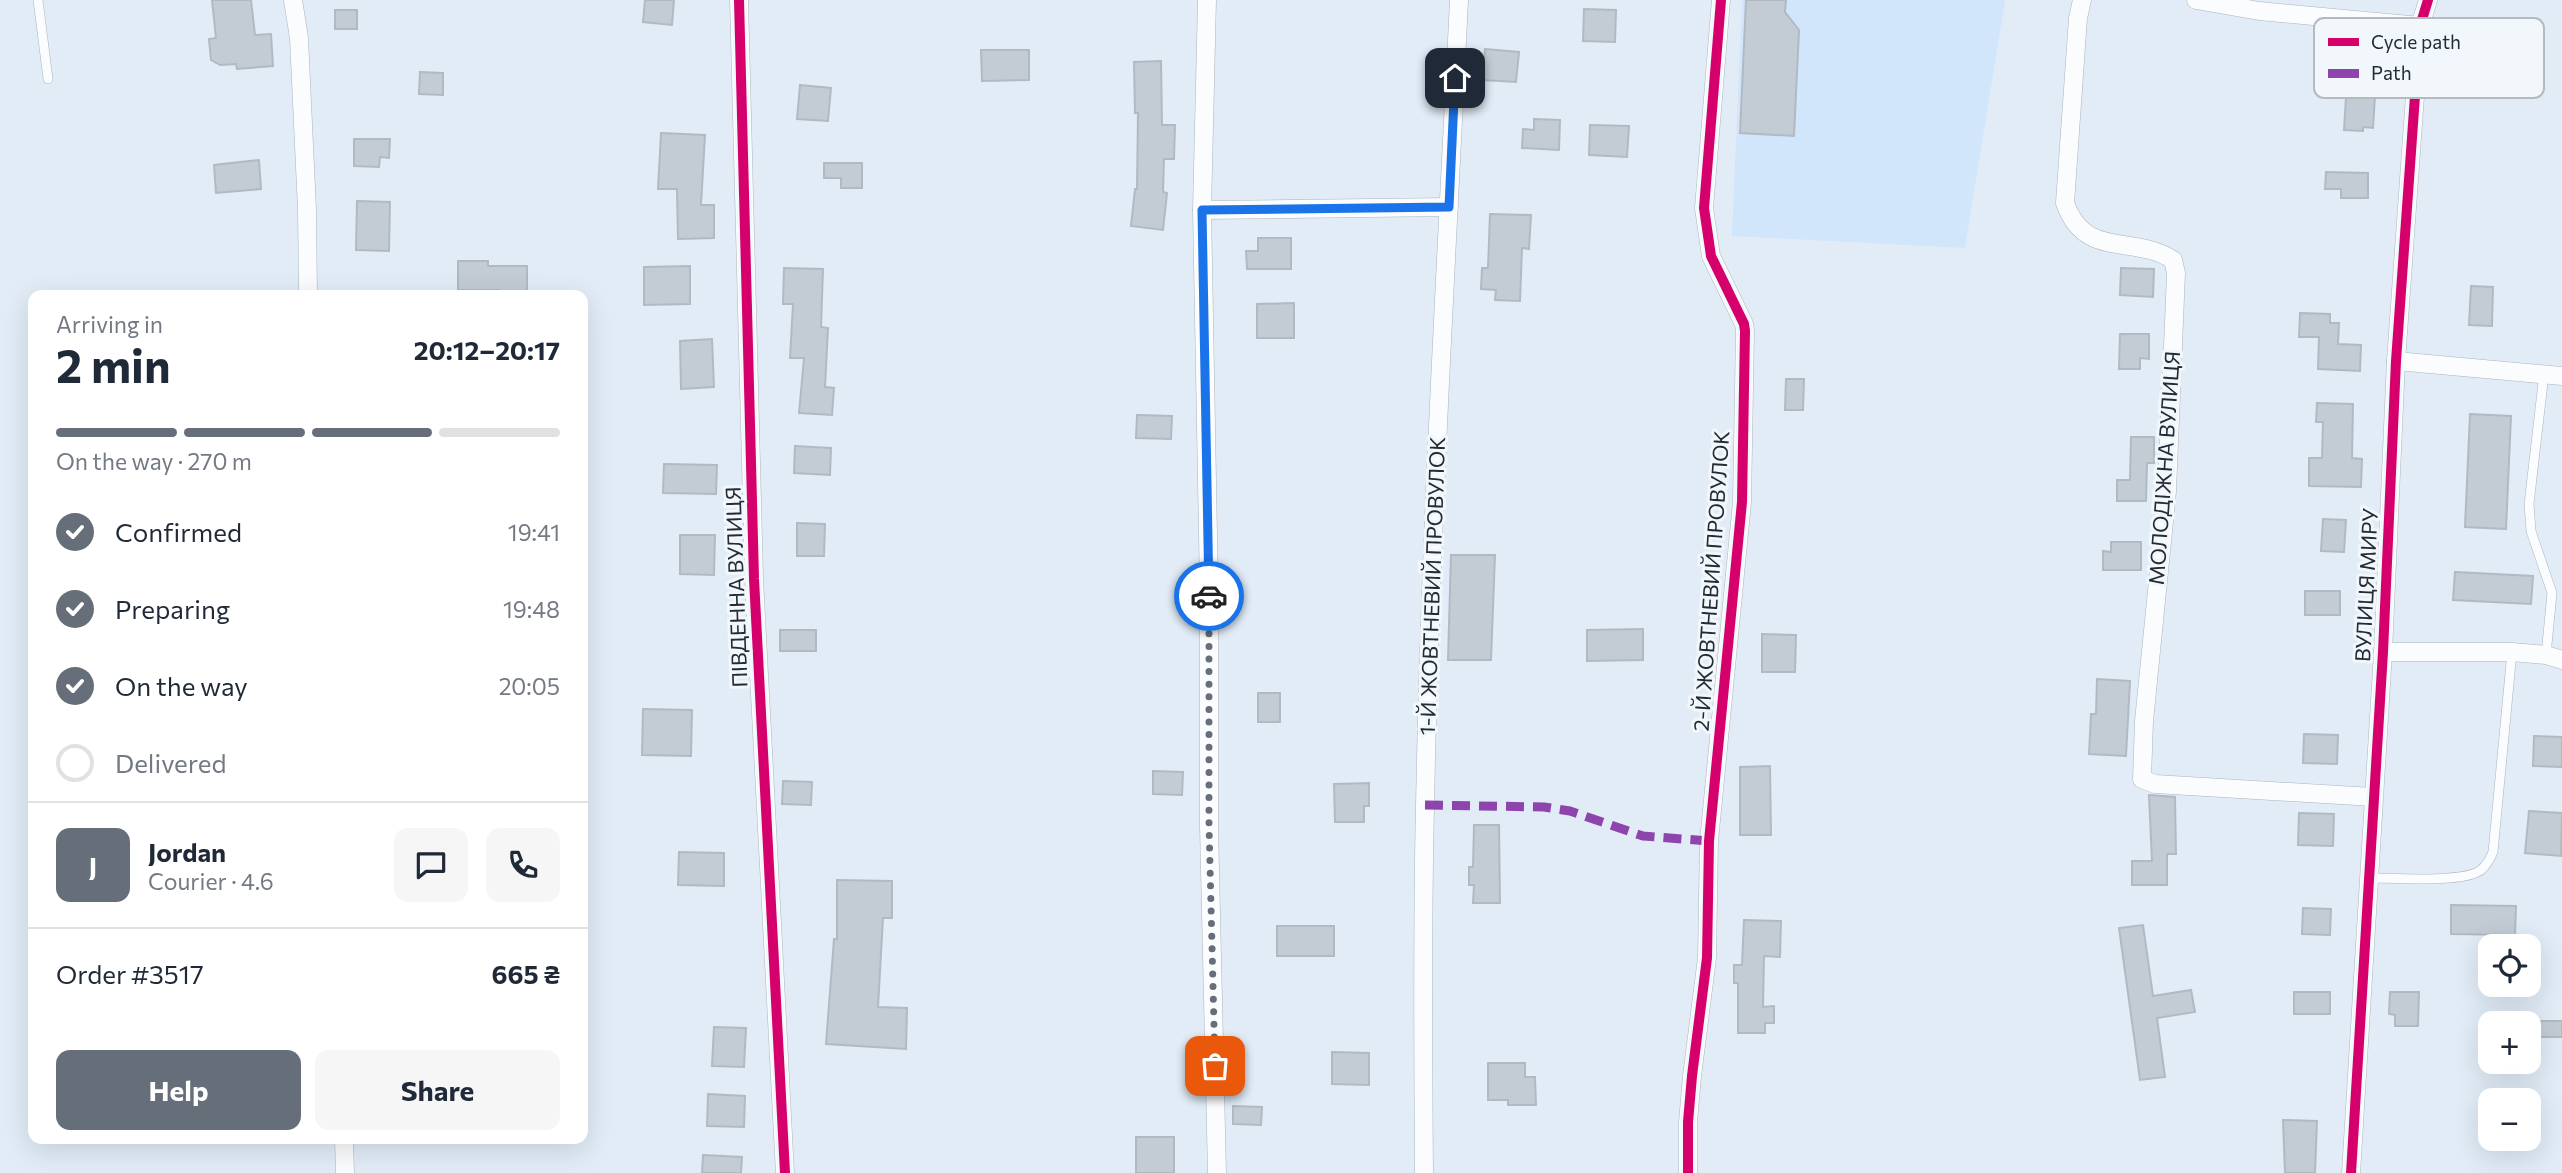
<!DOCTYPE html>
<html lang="en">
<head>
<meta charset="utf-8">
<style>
  :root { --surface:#fff; --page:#f6f6f7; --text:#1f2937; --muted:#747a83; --line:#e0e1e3; --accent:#666f79 }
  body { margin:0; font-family:Commissioner,sans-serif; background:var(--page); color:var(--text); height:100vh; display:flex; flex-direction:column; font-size:26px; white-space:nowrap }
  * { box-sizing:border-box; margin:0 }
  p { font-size:23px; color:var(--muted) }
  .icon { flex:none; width:38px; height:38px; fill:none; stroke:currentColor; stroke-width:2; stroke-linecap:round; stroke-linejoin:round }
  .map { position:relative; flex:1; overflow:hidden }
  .panel { position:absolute; left:28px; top:290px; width:560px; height:854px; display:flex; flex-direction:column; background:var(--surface); border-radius:14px; box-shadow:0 7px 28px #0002 }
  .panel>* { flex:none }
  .fabs { position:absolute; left:2478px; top:934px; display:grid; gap:14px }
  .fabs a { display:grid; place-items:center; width:63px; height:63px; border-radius:14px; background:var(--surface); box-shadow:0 7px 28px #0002; font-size:35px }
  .pin { position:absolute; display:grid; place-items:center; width:60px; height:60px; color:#fff; margin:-30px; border-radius:14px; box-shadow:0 4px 10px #0006 }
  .courier { position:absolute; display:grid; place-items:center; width:70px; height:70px; margin:-35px; border:5px solid #1a73e8; border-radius:50%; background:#fff; color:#222; box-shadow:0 2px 9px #0007 }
  .headline em { font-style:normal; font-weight:700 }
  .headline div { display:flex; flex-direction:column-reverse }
  .headline { display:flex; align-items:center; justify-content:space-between; height:119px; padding:0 28px }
  h1 { font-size:46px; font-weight:700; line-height:52px }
  .bar { display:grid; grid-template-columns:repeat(4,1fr); gap:10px 7px; align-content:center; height:84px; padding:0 28px }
  .bar i { height:9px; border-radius:5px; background:var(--line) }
  .bar .on { background:var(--accent) }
  .bar p { grid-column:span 4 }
  .line { display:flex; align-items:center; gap:18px; padding:0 28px; border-top:2px solid var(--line) }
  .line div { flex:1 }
  .round { display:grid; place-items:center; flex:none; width:74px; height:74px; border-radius:14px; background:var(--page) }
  ol { padding:0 28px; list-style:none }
  li { display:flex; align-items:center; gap:21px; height:77px }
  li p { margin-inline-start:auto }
  li .icon { padding:7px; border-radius:50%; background:var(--accent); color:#fff; stroke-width:4 }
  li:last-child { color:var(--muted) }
  li i { width:38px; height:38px; border:4px solid var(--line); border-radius:50% }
  .action { display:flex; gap:14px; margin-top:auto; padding:14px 28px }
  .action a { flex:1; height:80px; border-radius:14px; background:var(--accent); color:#fff; font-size:28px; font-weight:700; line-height:80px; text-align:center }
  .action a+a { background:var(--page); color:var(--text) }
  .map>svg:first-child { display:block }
</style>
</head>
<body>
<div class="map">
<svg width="2562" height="1173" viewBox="0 0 2562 1173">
  <rect width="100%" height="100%" fill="#e1ecf7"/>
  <polygon fill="#d1e5fb" points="1742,0 2005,0 1965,248 1732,236"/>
  <g fill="#c3ccd5" stroke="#b1bac3" stroke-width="2">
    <polygon points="212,0 251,0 255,35 271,34 273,66 237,69 236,64 220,65 211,60 209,39 216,38"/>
    <polygon points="645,0 674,0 672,25 643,22"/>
    <polygon points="1746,0 1786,0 1785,12 1799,30 1794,136 1740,133"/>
    <polygon points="1584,9 1616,10 1615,42 1583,41"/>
    <rect x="335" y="10" width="22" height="19"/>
    <polygon points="1485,49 1519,52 1516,82 1482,80"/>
    <polygon points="981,50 1029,50 1029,80 982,81"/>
    <polygon points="1161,61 1162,125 1175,125 1174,159 1164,159 1163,192 1167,193 1163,230 1131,226 1135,189 1137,189 1138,113 1135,113 1134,62"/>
    <polygon points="2342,63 2377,65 2373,128 2363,127 2363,131 2344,130 2347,81 2340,80"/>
    <polygon points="420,72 443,73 443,95 419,94"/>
    <polygon points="800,85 831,88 828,121 797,119"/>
    <polygon points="1534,119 1560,120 1559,150 1522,148 1523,129 1534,130"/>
    <polygon points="1590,125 1629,126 1627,157 1589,155"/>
    <polygon points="661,133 705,135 701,205 714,205 714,238 678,239 677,189 658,189"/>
    <polygon points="354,139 390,139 389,158 380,157 379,167 354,166"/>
    <polygon points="259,160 261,189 216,193 214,165"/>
    <polygon points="824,163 862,163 862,188 841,188 841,178 824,178"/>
    <polygon points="2326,172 2368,173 2368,198 2341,198 2341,189 2325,189"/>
    <polygon points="357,201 390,202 389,251 356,250"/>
    <polygon points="1490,214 1531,215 1529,249 1522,248 1520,301 1495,300 1496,290 1481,289 1482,268 1488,268"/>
    <polygon points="1258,238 1291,238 1291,269 1247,269 1246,251 1258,251"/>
    <polygon points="458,261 488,261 488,266 527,266 527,296 499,296 499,290 458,290"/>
    <polygon points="690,266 690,304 644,305 644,267"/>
    <polygon points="784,268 823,269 821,327 828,328 825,387 834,388 832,415 799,413 804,358 790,358 793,304 783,304"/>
    <polygon points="2121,268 2154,269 2153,297 2120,295"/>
    <polygon points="2471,286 2493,287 2492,326 2469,325"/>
    <polygon points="1294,303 1294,338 1257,338 1257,304"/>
    <polygon points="2300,313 2330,314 2330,323 2339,323 2338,344 2361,345 2360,371 2318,369 2319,337 2299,337"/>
    <polygon points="2120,334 2149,334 2149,359 2140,358 2140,369 2119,369"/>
    <polygon points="712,339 714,387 681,389 680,341"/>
    <polygon points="1786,379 1804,379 1803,410 1785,410"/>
    <polygon points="2317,403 2353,404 2352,458 2362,459 2361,487 2309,486 2309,458 2322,458 2323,422 2316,422"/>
    <polygon points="2470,414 2511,416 2506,529 2465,527"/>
    <polygon points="1137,415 1172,416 1171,439 1136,438"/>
    <polygon points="2131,437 2154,437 2154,463 2147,463 2146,501 2117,501 2117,480 2130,480"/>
    <polygon points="795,446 831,448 830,475 794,473"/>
    <polygon points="664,464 717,465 716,494 663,493"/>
    <polygon points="2323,519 2346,520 2344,552 2321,551"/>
    <polygon points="797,523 825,524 824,556 797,556"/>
    <polygon points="680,535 715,535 714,575 680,574"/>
    <polygon points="2111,542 2141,542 2141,570 2103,570 2103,551 2111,552"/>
    <polygon points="1451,555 1495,555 1491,660 1448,660"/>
    <polygon points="2455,572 2533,576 2531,604 2453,600"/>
    <rect x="2305" y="591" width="35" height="24"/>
    <polygon points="1643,629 1643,660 1587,661 1587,630"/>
    <rect x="780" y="630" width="36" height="21"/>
    <polygon points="1762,634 1796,635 1795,672 1762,672"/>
    <polygon points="2097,679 2130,681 2126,756 2089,754 2091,714 2096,714"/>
    <rect x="1258" y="693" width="22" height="29"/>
    <polygon points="643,709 692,710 691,756 642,755"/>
    <polygon points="2304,734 2338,735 2337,764 2303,763"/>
    <polygon points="2534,736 2562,737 2562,767 2533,766"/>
    <polygon points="1770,766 1771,835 1740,835 1740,767"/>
    <polygon points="1153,771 1183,772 1182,795 1153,794"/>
    <polygon points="783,781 812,782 811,805 782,804"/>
    <polygon points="1369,783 1369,806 1364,806 1364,822 1335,822 1334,784"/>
    <polygon points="2149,795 2175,797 2176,854 2167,854 2167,885 2132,885 2132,861 2152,861"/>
    <polygon points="2529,811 2562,813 2561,856 2525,853"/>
    <polygon points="2299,813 2334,814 2333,846 2298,845"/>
    <polygon points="1474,825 1499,825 1500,903 1473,903 1474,885 1469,885 1469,867 1473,867"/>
    <polygon points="679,852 724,853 724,886 678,885"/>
    <polygon points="837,880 892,881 892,918 883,918 878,1007 907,1008 906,1049 826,1044 834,939 837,939"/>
    <polygon points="2451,905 2516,906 2515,935 2451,934"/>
    <polygon points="2303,908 2331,909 2330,935 2302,934"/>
    <polygon points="1744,920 1781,921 1780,957 1764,956 1763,1007 1774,1006 1774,1023 1765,1023 1765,1033 1738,1033 1738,983 1734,983 1734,965 1742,965"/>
    <polygon points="2143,925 2153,996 2191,990 2195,1012 2157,1018 2165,1077 2140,1080 2119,928"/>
    <rect x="1277" y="926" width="57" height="30"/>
    <rect x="2294" y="992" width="36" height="22"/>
    <polygon points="2390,992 2419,992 2418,1026 2395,1026 2395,1015 2389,1014"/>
    <rect x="2538" y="1021" width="24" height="16"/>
    <polygon points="714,1027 746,1028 744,1067 712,1066"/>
    <polygon points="1332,1052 1369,1053 1369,1085 1332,1084"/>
    <polygon points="1488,1063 1525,1063 1525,1077 1535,1077 1536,1105 1508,1105 1508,1100 1488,1100"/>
    <polygon points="708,1094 745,1096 744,1127 707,1126"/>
    <polygon points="1233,1106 1262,1107 1261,1125 1233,1124"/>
    <polygon points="2283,1120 2317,1121 2315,1173 2285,1173"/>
    <rect x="1136" y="1137" width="38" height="36"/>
    <polygon points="703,1155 742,1157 741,1173 702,1173"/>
  </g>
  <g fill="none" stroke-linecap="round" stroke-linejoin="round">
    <g stroke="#acb4bd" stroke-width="10">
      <g id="lane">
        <polyline points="38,0 48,79"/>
        <polyline points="2544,374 2529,504 2531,531 2552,593 2546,655"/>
        <path d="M 2370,878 C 2394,878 2465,883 2481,870 C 2487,865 2490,859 2493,852 L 2512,652"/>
      </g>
    </g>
    <g stroke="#acb4bd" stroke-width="19">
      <g id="street">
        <polyline points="293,0 299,38 307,210 308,296"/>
        <polyline points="739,0 754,579 785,1173"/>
        <polyline points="1207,0 1202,210 1209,589 1209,826 1217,1173"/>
        <path d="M 2082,0 L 2078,18 L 2065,203 C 2085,260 2133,234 2173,260 L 2176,273 L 2167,491 L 2144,721 L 2142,779 L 2155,784 L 2373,797"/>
        <polyline points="2196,0 2259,11 2420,26"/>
        <polyline points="1202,210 1449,207"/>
        <polyline points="2396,361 2562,376"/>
        <polyline points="2383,652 2512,652 2546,655 2562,660"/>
        <polyline points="344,1139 345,1173"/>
        <path d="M 1424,1173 C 1423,1051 1422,929 1425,807 C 1430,538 1446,269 1459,0"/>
        <polyline points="1688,1173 1688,1122 1692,1076 1707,958 1709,841 1742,502 1745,331 1744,324 1711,256 1704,208 1721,0"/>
        <polyline points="2351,1173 2383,652 2396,361 2420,26 2428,0"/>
      </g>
    </g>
    <use href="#lane" stroke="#fafcfe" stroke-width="9"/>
    <use href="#street" stroke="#fafcfe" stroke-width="18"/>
    <polyline stroke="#8e44ad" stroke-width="9" stroke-dasharray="18 9" stroke-linecap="butt" points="1425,805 1544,807 1570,811 1643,836 1709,841"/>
    <g stroke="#f2f7fb" stroke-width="15">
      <g id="cycleway">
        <polyline points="739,0 754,579 785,1173"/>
        <polyline points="1688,1173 1688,1122 1692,1076 1707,958 1709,841 1742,502 1745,331 1744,324 1711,256 1704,208 1721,0"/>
        <polyline points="2351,1173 2383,652 2396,361 2420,26 2428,0"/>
      </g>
    </g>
    <use href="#cycleway" stroke="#d6006c" stroke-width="10"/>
  </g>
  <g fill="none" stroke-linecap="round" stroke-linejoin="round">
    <polyline stroke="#666f79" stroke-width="7" stroke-dasharray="0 12.6" points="1209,596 1209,825 1215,1066"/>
    <polyline stroke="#1a73e8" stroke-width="9" points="1209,596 1202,210 1449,207 1455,78"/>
  </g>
  <g text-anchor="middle" stroke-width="6" stroke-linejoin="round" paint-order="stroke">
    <g font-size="21" fill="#232c35" stroke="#f2f7fb">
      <text transform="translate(2165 468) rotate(-86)" y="7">МОЛОДІЖНА ВУЛИЦЯ</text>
      <text transform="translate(1712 581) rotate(-86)" y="7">2-Й ЖОВТНЕВИЙ ПРОВУЛОК</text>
      <text transform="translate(2367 585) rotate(-87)" y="7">ВУЛИЦЯ МИРУ</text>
      <text transform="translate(1433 586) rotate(-88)" y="7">1-Й ЖОВТНЕВИЙ ПРОВУЛОК</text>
      <text transform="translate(737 587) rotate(-92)" y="7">ПІВДЕННА ВУЛИЦЯ</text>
    </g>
  </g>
  <rect x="2314" y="18" width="230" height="80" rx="10" fill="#f2f7fb" stroke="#b4bac0" stroke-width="2"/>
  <rect x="2328" y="38" width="31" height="8" fill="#d6006c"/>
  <rect x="2328" y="69" width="31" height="9" fill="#8e44ad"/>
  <g font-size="19" fill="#232c35">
    <text x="2371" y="49">Cycle path</text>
    <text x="2371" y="80">Path</text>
  </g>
</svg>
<div class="fabs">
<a><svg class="icon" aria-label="locate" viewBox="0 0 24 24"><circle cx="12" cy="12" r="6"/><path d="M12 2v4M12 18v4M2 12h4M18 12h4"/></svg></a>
<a>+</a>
<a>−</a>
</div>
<div class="pin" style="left:1215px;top:1066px;background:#ea580c"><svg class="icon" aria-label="bag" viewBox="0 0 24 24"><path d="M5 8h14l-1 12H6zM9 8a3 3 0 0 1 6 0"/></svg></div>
<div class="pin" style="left:1455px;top:78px;background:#1f2937"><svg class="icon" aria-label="home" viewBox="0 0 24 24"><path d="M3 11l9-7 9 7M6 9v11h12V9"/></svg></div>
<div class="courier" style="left:1209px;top:596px"><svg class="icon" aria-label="car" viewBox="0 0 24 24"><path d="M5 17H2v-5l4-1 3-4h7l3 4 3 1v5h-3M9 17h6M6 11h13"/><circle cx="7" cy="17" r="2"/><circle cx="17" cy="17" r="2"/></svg></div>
<section class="panel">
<div class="headline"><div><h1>2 min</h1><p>Arriving in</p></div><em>20:12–20:17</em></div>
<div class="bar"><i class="on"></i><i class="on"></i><i class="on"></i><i></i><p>On the way · 270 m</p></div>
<ol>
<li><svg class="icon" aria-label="check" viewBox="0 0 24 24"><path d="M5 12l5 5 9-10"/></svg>Confirmed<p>19:41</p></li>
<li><svg class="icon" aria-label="check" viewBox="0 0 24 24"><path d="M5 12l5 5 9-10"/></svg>Preparing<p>19:48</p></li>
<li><svg class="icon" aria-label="check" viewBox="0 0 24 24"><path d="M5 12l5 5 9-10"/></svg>On the way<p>20:05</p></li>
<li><i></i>Delivered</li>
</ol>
<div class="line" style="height:126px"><b class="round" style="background:var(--accent);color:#fff">J</b><div><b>Jordan</b><p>Courier · 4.6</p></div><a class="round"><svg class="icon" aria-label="chat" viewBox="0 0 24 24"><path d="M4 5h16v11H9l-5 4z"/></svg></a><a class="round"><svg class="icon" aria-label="phone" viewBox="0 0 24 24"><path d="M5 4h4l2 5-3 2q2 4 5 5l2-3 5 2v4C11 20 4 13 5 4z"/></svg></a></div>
<div class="line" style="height:91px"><div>Order #3517</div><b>665 ₴</b></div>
<div class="action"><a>Help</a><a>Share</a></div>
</section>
</div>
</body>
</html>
